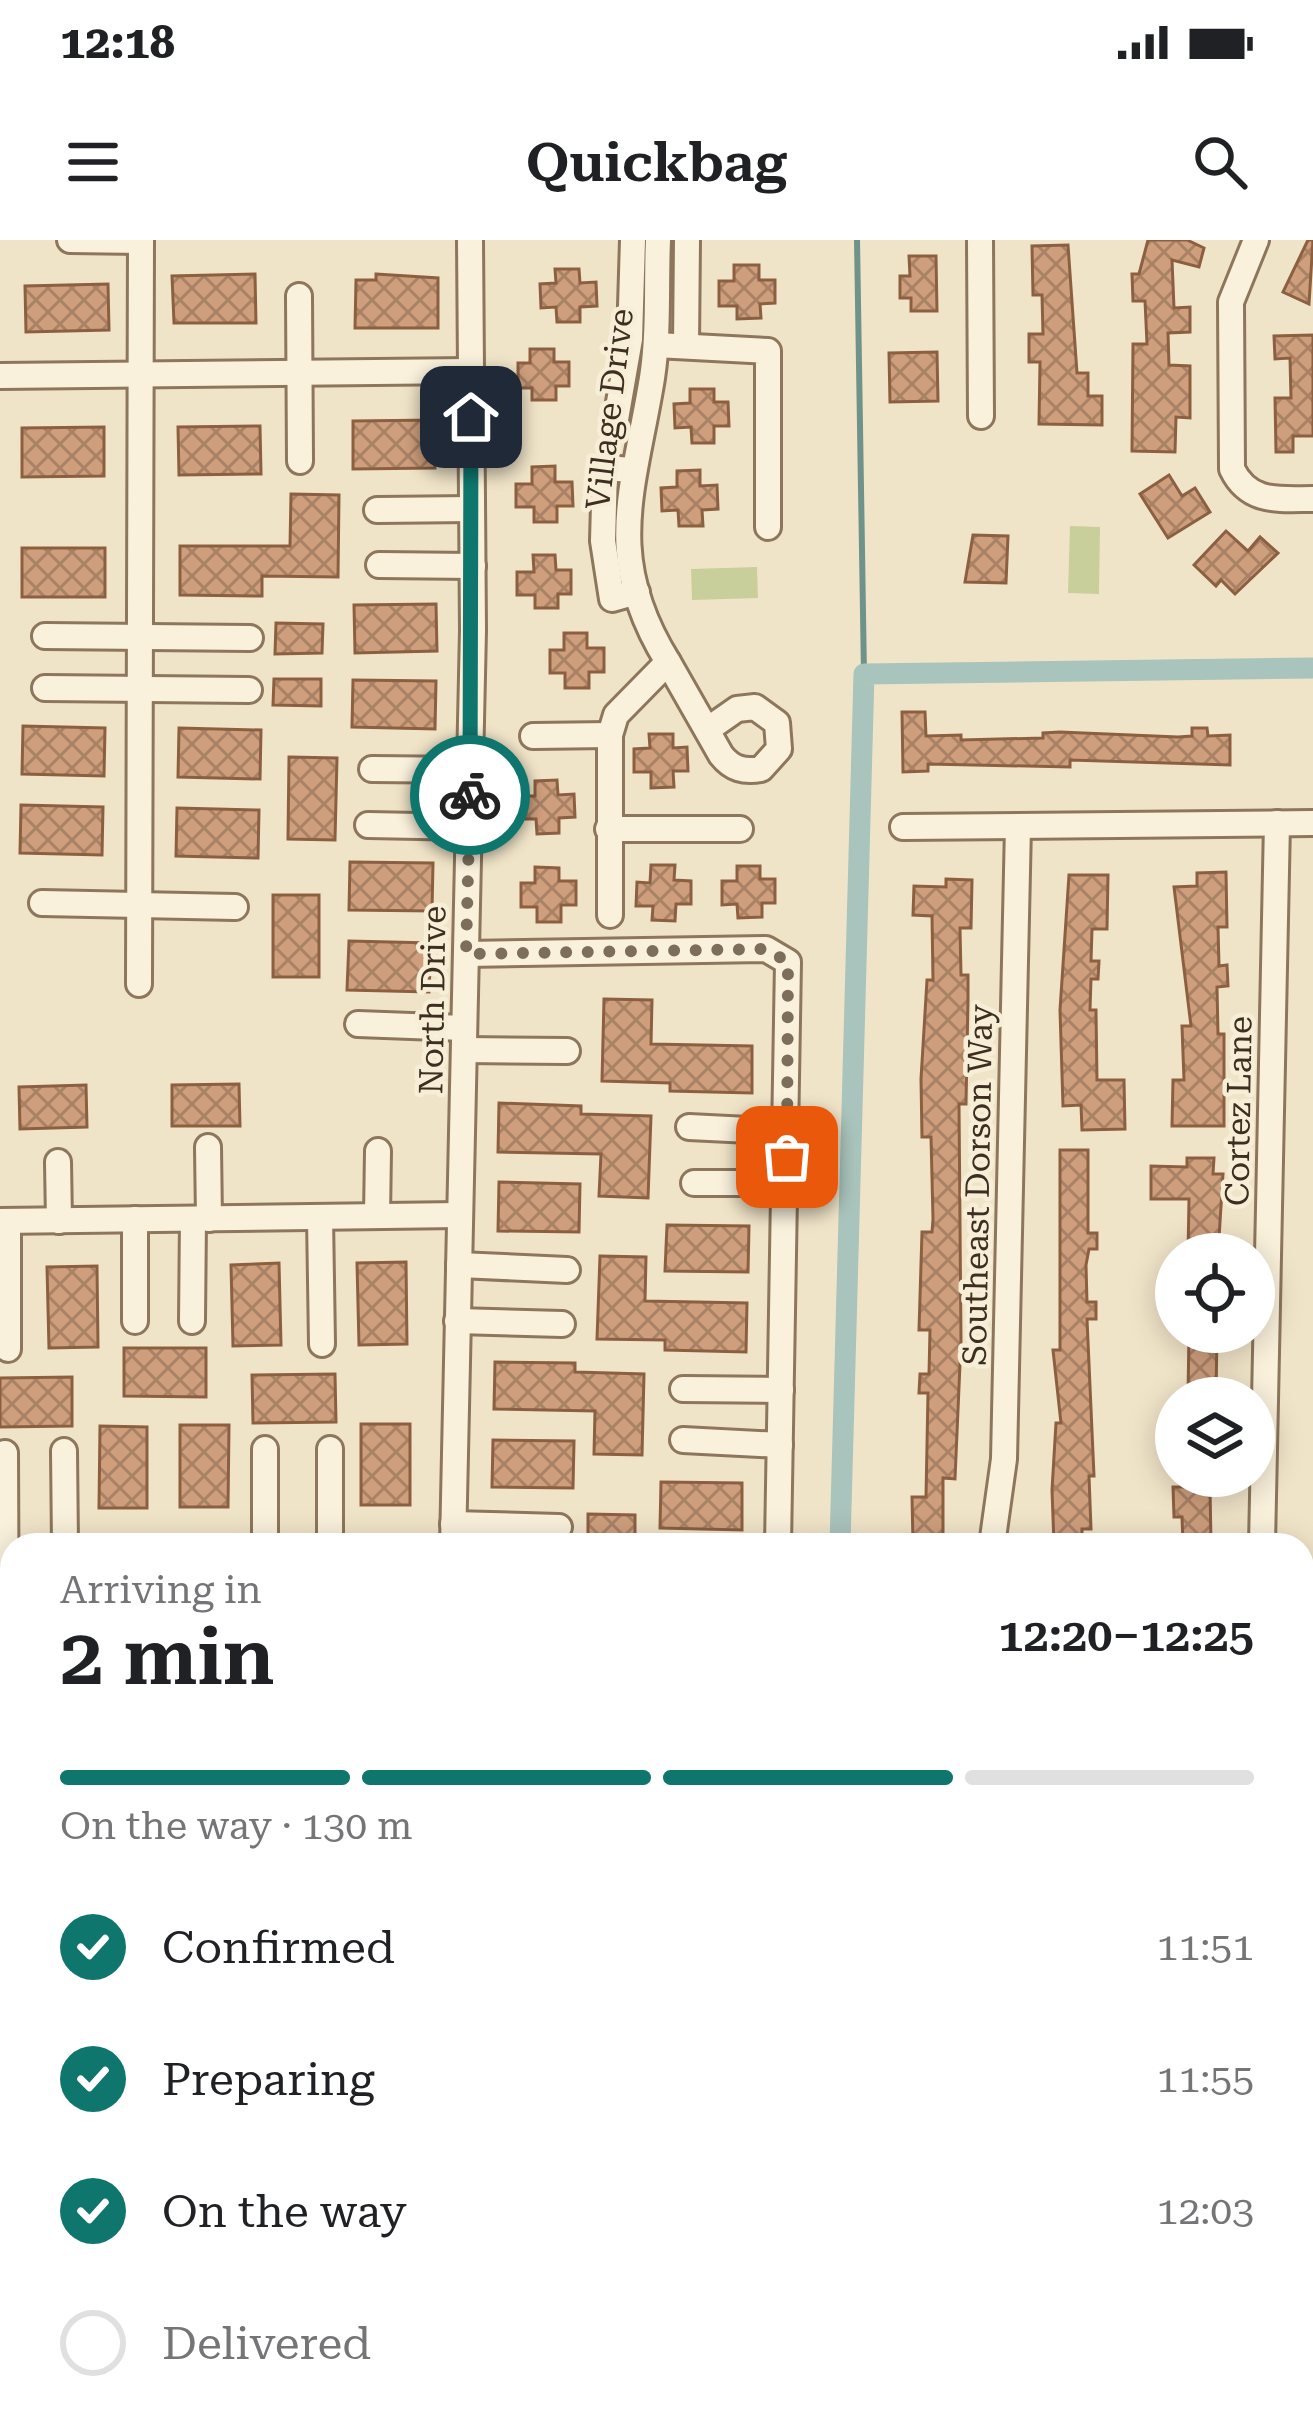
<!DOCTYPE html>
<html lang="en">
<head>
<meta charset="utf-8">
<style>
  :root { --surface:#fff; --page:#f2f2f2; --text:#202124; --muted:#757577; --line:#e0e0e0; --accent:#0f766e }
  body { margin:0; font-family:"Roboto Serif",serif; background:var(--page); color:var(--text); height:100vh; display:flex; flex-direction:column; font-size:45px; white-space:nowrap }
  * { box-sizing:border-box; margin:0 }
  p { font-size:39px; color:var(--muted) }
  .icon { flex:none; width:66px; height:66px; fill:none; stroke:currentColor; stroke-width:2; stroke-linecap:round; stroke-linejoin:round }
  .map { position:relative; flex:1; overflow:hidden }
  .panel { position:absolute; left:0px; top:1293px; width:1314px; height:900px; display:flex; flex-direction:column; background:var(--surface); border-radius:36px 36px 0 0; box-shadow:0 6px 30px #0003 }
  .panel>* { flex:none }
  .buttons { position:absolute; left:1155px; top:993px; display:grid; gap:24px }
  .buttons a { display:grid; place-items:center; width:120px; height:120px; border-radius:50%; background:var(--surface); box-shadow:0 6px 30px #0003; font-size:60px }
  .pin { position:absolute; display:grid; place-items:center; width:102px; height:102px; color:#fff; margin:-51px; border-radius:24px; box-shadow:0 6px 18px #0006 }
  .courier { position:absolute; display:grid; place-items:center; width:120px; height:120px; margin:-60px; border:9px solid #0f766e; border-radius:50%; background:#fff; color:#222; box-shadow:0 3px 15px #0007 }
  .overview em { font-style:normal; font-weight:600 }
  .overview div { display:flex; flex-direction:column-reverse }
  .overview { display:flex; align-items:center; justify-content:space-between; height:204px; padding:0 60px }
  h1 { font-size:78px; font-weight:600; line-height:90px }
  .bar { display:grid; grid-template-columns:repeat(4,1fr); gap:18px 12px; align-content:center; height:144px; padding:0 60px }
  .bar i { height:15px; border-radius:9px; background:var(--line) }
  .bar .current { background:var(--accent) }
  .bar p { grid-column:span 4 }
  ol { padding:0 60px; list-style:none }
  li { display:flex; align-items:center; gap:36px; height:132px }
  li p { margin-inline-start:auto }
  li .icon { padding:12px; border-radius:50%; background:var(--accent); color:#fff; stroke-width:4 }
  li:last-child { color:var(--muted) }
  li i { width:66px; height:66px; border:6px solid var(--line); border-radius:50% }
  .status { display:flex; justify-content:space-between; align-items:center; height:84px; padding:0 60px; background:var(--surface); direction:ltr }
  .status svg { height:33px; fill:currentColor }
  header { display:flex; justify-content:space-between; align-items:center; height:156px; padding:0 60px; background:var(--surface); font-size:54px; font-weight:600 }
  .map>svg:first-child { display:block }
</style>
</head>
<body>
<div class="status"><b>12:18</b><svg viewBox="0 0 49 12"><path d="M0 12V9h3v3zM5 12V6h3v6zM10 12V3h3v9zM15 12V0h3v12zM26 1h20v11H26zM47 4h2v5h-2z"/></svg></div>
<header><svg class="icon" aria-label="menu" viewBox="0 0 24 24"><path d="M4 6h16M4 12h16M4 18h16"/></svg>Quickbag<svg class="icon" aria-label="search" viewBox="0 0 24 24"><circle cx="10" cy="10" r="6"/><path d="M15 15l6 6"/></svg></header>
<div class="map">
<svg width="1313" height="2193" viewBox="0 0 1313 2193">
  <defs>
    <pattern id="building-cross-hatch" width="8" height="8" patternUnits="userSpaceOnUse" patternTransform="scale(3)"><rect width="8" height="8" fill="#cf9f7d"/><path d="M0 0l8 8M0 8l8-8" fill="none" stroke="#a98266"/></pattern>
  </defs>
  <rect width="100%" height="100%" fill="#f0e4c8"/>
  <g fill="#c9cf9b">
    <polygon points="1070,286 1100,287 1099,354 1068,353"/>
    <polygon points="757,327 758,358 692,360 691,329"/>
  </g>
  <g fill="none" stroke-linecap="round" stroke-linejoin="round">
    <polyline stroke="#6f938a" stroke-width="6" points="857,0 864,434"/>
    <g stroke="#a9c4bc" stroke-width="21">
      <polyline points="840,1305 864,434 1313,428"/>
      <polyline points="816,2193 816,2181"/>
    </g>
  </g>
  <g fill="url(#building-cross-hatch)" stroke="#8d5f41" stroke-width="3">
    <polygon points="1148,0 1187,0 1204,8 1199,27 1172,20 1174,68 1190,67 1190,92 1168,93 1169,125 1190,126 1190,178 1176,177 1175,212 1132,211 1133,104 1147,104 1145,61 1133,61 1132,34 1139,34"/>
    <polygon points="1308,0 1313,0 1309,64 1283,52"/>
    <polygon points="1068,5 1077,133 1088,133 1088,156 1102,156 1102,185 1039,184 1040,122 1029,122 1029,94 1043,94 1042,55 1033,55 1032,6"/>
    <polygon points="909,16 936,16 937,71 911,71 911,58 900,58 900,36 910,36"/>
    <polygon points="734,25 759,25 759,40 775,40 775,63 760,64 761,78 737,79 737,66 719,66 719,41 734,41"/>
    <polygon points="555,29 579,29 580,43 596,42 597,66 580,67 580,82 557,82 556,67 541,68 540,44 556,43"/>
    <polygon points="255,34 256,83 174,83 172,36"/>
    <polygon points="376,34 438,38 438,88 355,88 356,40 376,40"/>
    <polygon points="108,44 109,90 26,92 25,46"/>
    <polygon points="1313,95 1313,196 1293,196 1293,212 1276,212 1275,158 1291,158 1290,118 1275,119 1274,96"/>
    <polygon points="530,109 554,109 554,122 569,122 569,146 556,146 556,160 532,160 532,148 518,148 518,123 530,123"/>
    <polygon points="937,112 938,161 890,162 889,113"/>
    <polygon points="690,149 714,149 714,162 728,162 729,186 714,186 714,203 692,203 691,187 675,188 674,164 690,163"/>
    <polygon points="434,180 435,228 353,229 353,181"/>
    <polygon points="260,186 261,234 179,235 178,187"/>
    <polygon points="104,187 104,236 22,237 22,188"/>
    <polygon points="555,226 555,242 572,242 573,266 557,266 557,282 534,282 534,267 516,267 516,244 532,244 532,227"/>
    <polygon points="700,230 700,246 717,245 718,269 702,270 703,286 679,286 678,270 662,271 661,248 677,247 677,231"/>
    <polygon points="1169,235 1182,256 1195,248 1210,272 1168,298 1140,254"/>
    <polygon points="291,254 339,255 338,337 262,336 262,356 180,355 180,306 290,306"/>
    <polygon points="1226,291 1248,311 1260,297 1278,313 1235,354 1221,340 1216,346 1194,325"/>
    <polygon points="973,295 1008,296 1006,343 965,342"/>
    <rect x="22" y="308" width="83" height="49"/>
    <polygon points="533,315 555,315 556,330 571,330 571,354 558,354 558,368 535,368 535,355 517,355 517,332 534,332"/>
    <polygon points="436,364 437,411 355,413 354,365"/>
    <polygon points="276,383 323,384 322,413 275,414"/>
    <polygon points="564,393 587,393 587,408 604,408 604,432 589,432 589,448 565,448 565,433 550,433 550,410 564,410"/>
    <polygon points="274,439 321,439 321,466 273,465"/>
    <polygon points="353,440 436,441 435,489 352,487"/>
    <polygon points="902,472 925,472 926,496 961,495 961,500 1043,498 1043,493 1060,492 1178,497 1192,496 1192,488 1207,488 1208,496 1230,495 1230,525 1070,520 1070,527 928,524 928,531 903,532"/>
    <polygon points="23,486 105,488 104,536 22,534"/>
    <polygon points="179,488 261,490 260,539 178,537"/>
    <polygon points="649,494 673,494 673,508 687,507 688,531 673,531 674,547 651,548 651,532 634,532 634,509 650,508"/>
    <polygon points="289,517 337,518 335,600 288,599"/>
    <polygon points="557,540 558,555 574,554 575,577 559,578 559,593 537,594 536,579 522,579 522,556 535,556 535,541"/>
    <polygon points="21,565 103,567 102,615 20,613"/>
    <polygon points="177,568 259,570 258,618 176,616"/>
    <polygon points="350,622 433,623 432,671 349,670"/>
    <polygon points="651,625 675,625 674,640 691,641 691,664 676,664 675,681 652,680 653,666 636,666 637,642 650,643"/>
    <polygon points="737,626 760,626 760,639 775,639 775,663 762,663 762,677 738,678 737,664 722,665 722,641 737,641"/>
    <polygon points="535,627 559,628 559,641 576,641 576,665 561,665 561,682 537,682 537,667 521,667 521,643 535,643"/>
    <polygon points="1226,632 1227,687 1218,687 1219,726 1227,725 1228,746 1217,747 1218,794 1224,794 1224,886 1172,886 1173,840 1184,840 1182,786 1191,786 1174,647 1197,646 1197,633"/>
    <polygon points="1069,635 1108,635 1107,689 1092,689 1091,721 1099,721 1098,739 1091,739 1090,770 1096,770 1097,840 1124,840 1125,889 1082,890 1081,865 1063,866 1060,770"/>
    <polygon points="946,639 972,640 971,688 960,688 961,735 968,735 968,760 966,864 959,864 961,1101 955,1239 943,1238 943,1302 913,1302 912,1257 926,1257 928,1153 919,1153 920,1134 929,1134 930,1090 919,1090 922,992 932,992 933,979 931,897 922,897 921,839 927,740 933,740 932,676 913,675 914,646 946,647"/>
    <rect x="273" y="655" width="46" height="82"/>
    <polygon points="349,701 431,703 429,752 347,750"/>
    <polygon points="604,759 652,760 651,804 752,806 752,853 670,851 670,843 602,841"/>
    <polygon points="239,844 240,886 172,886 172,845"/>
    <polygon points="86,845 87,887 20,889 19,847"/>
    <polygon points="499,863 581,866 581,874 651,876 648,958 599,956 601,914 498,912"/>
    <polygon points="1060,910 1088,910 1088,993 1097,993 1097,1009 1089,1009 1086,1025 1087,1062 1096,1062 1096,1079 1087,1079 1094,1236 1089,1236 1091,1289 1082,1289 1082,1303 1054,1304 1052,1250 1056,1183 1061,1183 1053,1110 1060,1110"/>
    <polygon points="1187,918 1214,918 1213,934 1223,934 1218,1014 1188,1014 1189,959 1151,959 1151,926 1187,927"/>
    <polygon points="499,942 580,944 579,992 498,991"/>
    <polygon points="667,985 749,986 748,1032 665,1031"/>
    <polygon points="600,1016 646,1017 645,1061 747,1063 746,1112 665,1110 665,1100 597,1099"/>
    <polygon points="406,1022 407,1104 359,1105 357,1023"/>
    <polygon points="279,1023 281,1105 233,1106 231,1025"/>
    <polygon points="97,1026 98,1107 49,1108 47,1027"/>
    <polygon points="1189,1092 1217,1092 1216,1158 1188,1158"/>
    <polygon points="124,1108 206,1108 206,1157 124,1156"/>
    <polygon points="495,1122 575,1123 575,1132 644,1134 642,1215 594,1214 595,1171 494,1169"/>
    <polygon points="335,1134 336,1182 253,1183 252,1135"/>
    <polygon points="72,1137 72,1186 0,1187 0,1138"/>
    <rect x="361" y="1184" width="49" height="81"/>
    <polygon points="180,1185 229,1185 228,1267 180,1267"/>
    <polygon points="100,1186 147,1187 147,1268 99,1268"/>
    <polygon points="493,1200 574,1201 573,1248 492,1247"/>
    <polygon points="661,1242 742,1243 742,1290 660,1288"/>
    <polygon points="1173,1247 1210,1247 1211,1304 1183,1304 1182,1277 1174,1277"/>
    <polygon points="588,1274 635,1275 635,1305 588,1305"/>
  </g>
  <g fill="none" stroke-linecap="round" stroke-linejoin="round">
    <g stroke="#8d765c" stroke-width="30">
      <g id="minor">
        <polyline points="70,0 141,1"/>
        <polyline points="980,0 981,176"/>
        <path d="M 1256,0 L 1231,62 L 1232,229 C 1249,264 1279,259 1313,259"/>
        <polyline points="299,56 300,221"/>
        <polyline points="656,105 768,111 768,287"/>
        <polyline points="686,106 687,0"/>
        <polyline points="0,136 471,131"/>
        <polyline points="615,185 630,99 633,0"/>
        <polyline points="632,230 605,228 603,301 612,359 637,352"/>
        <polyline points="377,270 472,269"/>
        <polyline points="379,325 473,326"/>
        <polyline points="45,396 250,398"/>
        <path d="M 668,422 L 721,515 C 732,529 744,532 761,529 L 779,509 L 777,483 L 755,467 L 737,469 L 707,490"/>
        <polyline points="45,448 249,450"/>
        <polyline points="533,496 610,495"/>
        <polyline points="372,529 470,530"/>
        <polyline points="368,585 469,587"/>
        <polyline points="903,587 1313,583"/>
        <polyline points="608,589 740,589"/>
        <polyline points="42,663 235,667"/>
        <path d="M 610,675 L 610,495 L 616,475 L 668,422 C 602,316 634,249 652,138 C 659,92 656,46 658,0"/>
        <polyline points="466,714 766,709 788,722 778,1305"/>
        <polyline points="139,744 141,0"/>
        <polyline points="358,784 464,788"/>
        <polyline points="464,810 567,811"/>
        <polyline points="689,887 788,892"/>
        <polyline points="208,907 209,979"/>
        <polyline points="58,922 59,981"/>
        <polyline points="694,943 786,943"/>
        <polyline points="377,976 378,911"/>
        <polyline points="320,977 322,1104"/>
        <polyline points="0,981 459,975"/>
        <polyline points="8,981 8,1109"/>
        <polyline points="459,1025 567,1030"/>
        <polyline points="135,1081 135,979"/>
        <polyline points="192,1081 193,979"/>
        <polyline points="457,1081 562,1084"/>
        <polyline points="683,1149 781,1150"/>
        <polyline points="683,1200 780,1205"/>
        <polyline points="265,1209 265,1305"/>
        <polyline points="330,1209 330,1305"/>
        <polyline points="64,1211 65,1305"/>
        <polyline points="5,1213 6,1446"/>
        <polyline points="453,1284 559,1287"/>
        <polyline points="453,1305 473,390 470,0"/>
        <polyline points="992,1305 1004,1219 1018,586"/>
        <polyline points="1262,1305 1277,583"/>
        <polyline points="1302,1403 1313,1403"/>
        <polyline points="2,1542 5,1780"/>
        <polyline points="1302,1625 1313,1624"/>
        <polyline points="1302,1916 1313,1919"/>
        <polyline points="0,1982 12,1981"/>
        <polyline points="0,2146 12,2146"/>
        <polyline points="1302,2151 1313,2156"/>
        <polyline points="969,2181 970,2193"/>
        <polyline points="649,2193 649,2181"/>
        <polyline points="1279,2193 1282,2181"/>
      </g>
    </g>
    <use href="#minor" stroke="#faf1dc" stroke-width="24"/>
  </g>
  <g fill="none" stroke-linecap="round" stroke-linejoin="round">
    <polyline stroke="#7c6e5b" stroke-width="12" stroke-dasharray="0 21.6" points="470,555 466,714 766,709 788,722 787,917"/>
    <polyline stroke="#0f766e" stroke-width="15" points="470,555 471,177"/>
  </g>
  <g text-anchor="middle" stroke-width="9" stroke-linejoin="round" paint-order="stroke">
    <g font-size="33" fill="#3d2e20" stroke="#f7eed8">
      <text transform="translate(609 169) rotate(-83)" y="12">Village Drive</text>
      <text transform="translate(432 760) rotate(-89)" y="12">North Drive</text>
      <text transform="translate(1238 871) rotate(-89)" y="12">Cortez Lane</text>
      <text transform="translate(977 945) rotate(-89)" y="12">Southeast Dorson Way</text>
    </g>
  </g>
</svg>
<div class="buttons">
<a><svg class="icon" aria-label="locate" viewBox="0 0 24 24"><circle cx="12" cy="12" r="6"/><path d="M12 2v4M12 18v4M2 12h4M18 12h4"/></svg></a>
<a><svg class="icon" aria-label="layers" viewBox="0 0 24 24"><path d="M12 4l9 5-9 5-9-5zM3 14l9 5 9-5"/></svg></a>
</div>
<div class="pin" style="left:787px;top:917px;background:#ea580c"><svg class="icon" aria-label="bag" viewBox="0 0 24 24"><path d="M5 8h14l-1 12H6zM9 8a3 3 0 0 1 6 0"/></svg></div>
<div class="pin" style="left:471px;top:177px;background:#1f2937"><svg class="icon" aria-label="home" viewBox="0 0 24 24"><path d="M3 11l9-7 9 7M6 9v11h12V9"/></svg></div>
<div class="courier" style="left:470px;top:555px"><svg class="icon" aria-label="bike" viewBox="0 0 24 24"><circle cx="6" cy="16" r="4"/><circle cx="18" cy="16" r="4"/><path d="M6 16l4-8h5l3 8M10 8l3 8H6M13 5h3"/></svg></div>
<section class="panel">
<div class="overview"><div><h1>2 min</h1><p>Arriving in</p></div><em>12:20–12:25</em></div>
<div class="bar"><i class="current"></i><i class="current"></i><i class="current"></i><i></i><p>On the way · 130 m</p></div>
<ol>
<li><svg class="icon" aria-label="check" viewBox="0 0 24 24"><path d="M5 12l5 5 9-10"/></svg>Confirmed<p>11:51</p></li>
<li><svg class="icon" aria-label="check" viewBox="0 0 24 24"><path d="M5 12l5 5 9-10"/></svg>Preparing<p>11:55</p></li>
<li><svg class="icon" aria-label="check" viewBox="0 0 24 24"><path d="M5 12l5 5 9-10"/></svg>On the way<p>12:03</p></li>
<li><i></i>Delivered</li>
</ol>
</section>
</div>
</body>
</html>
